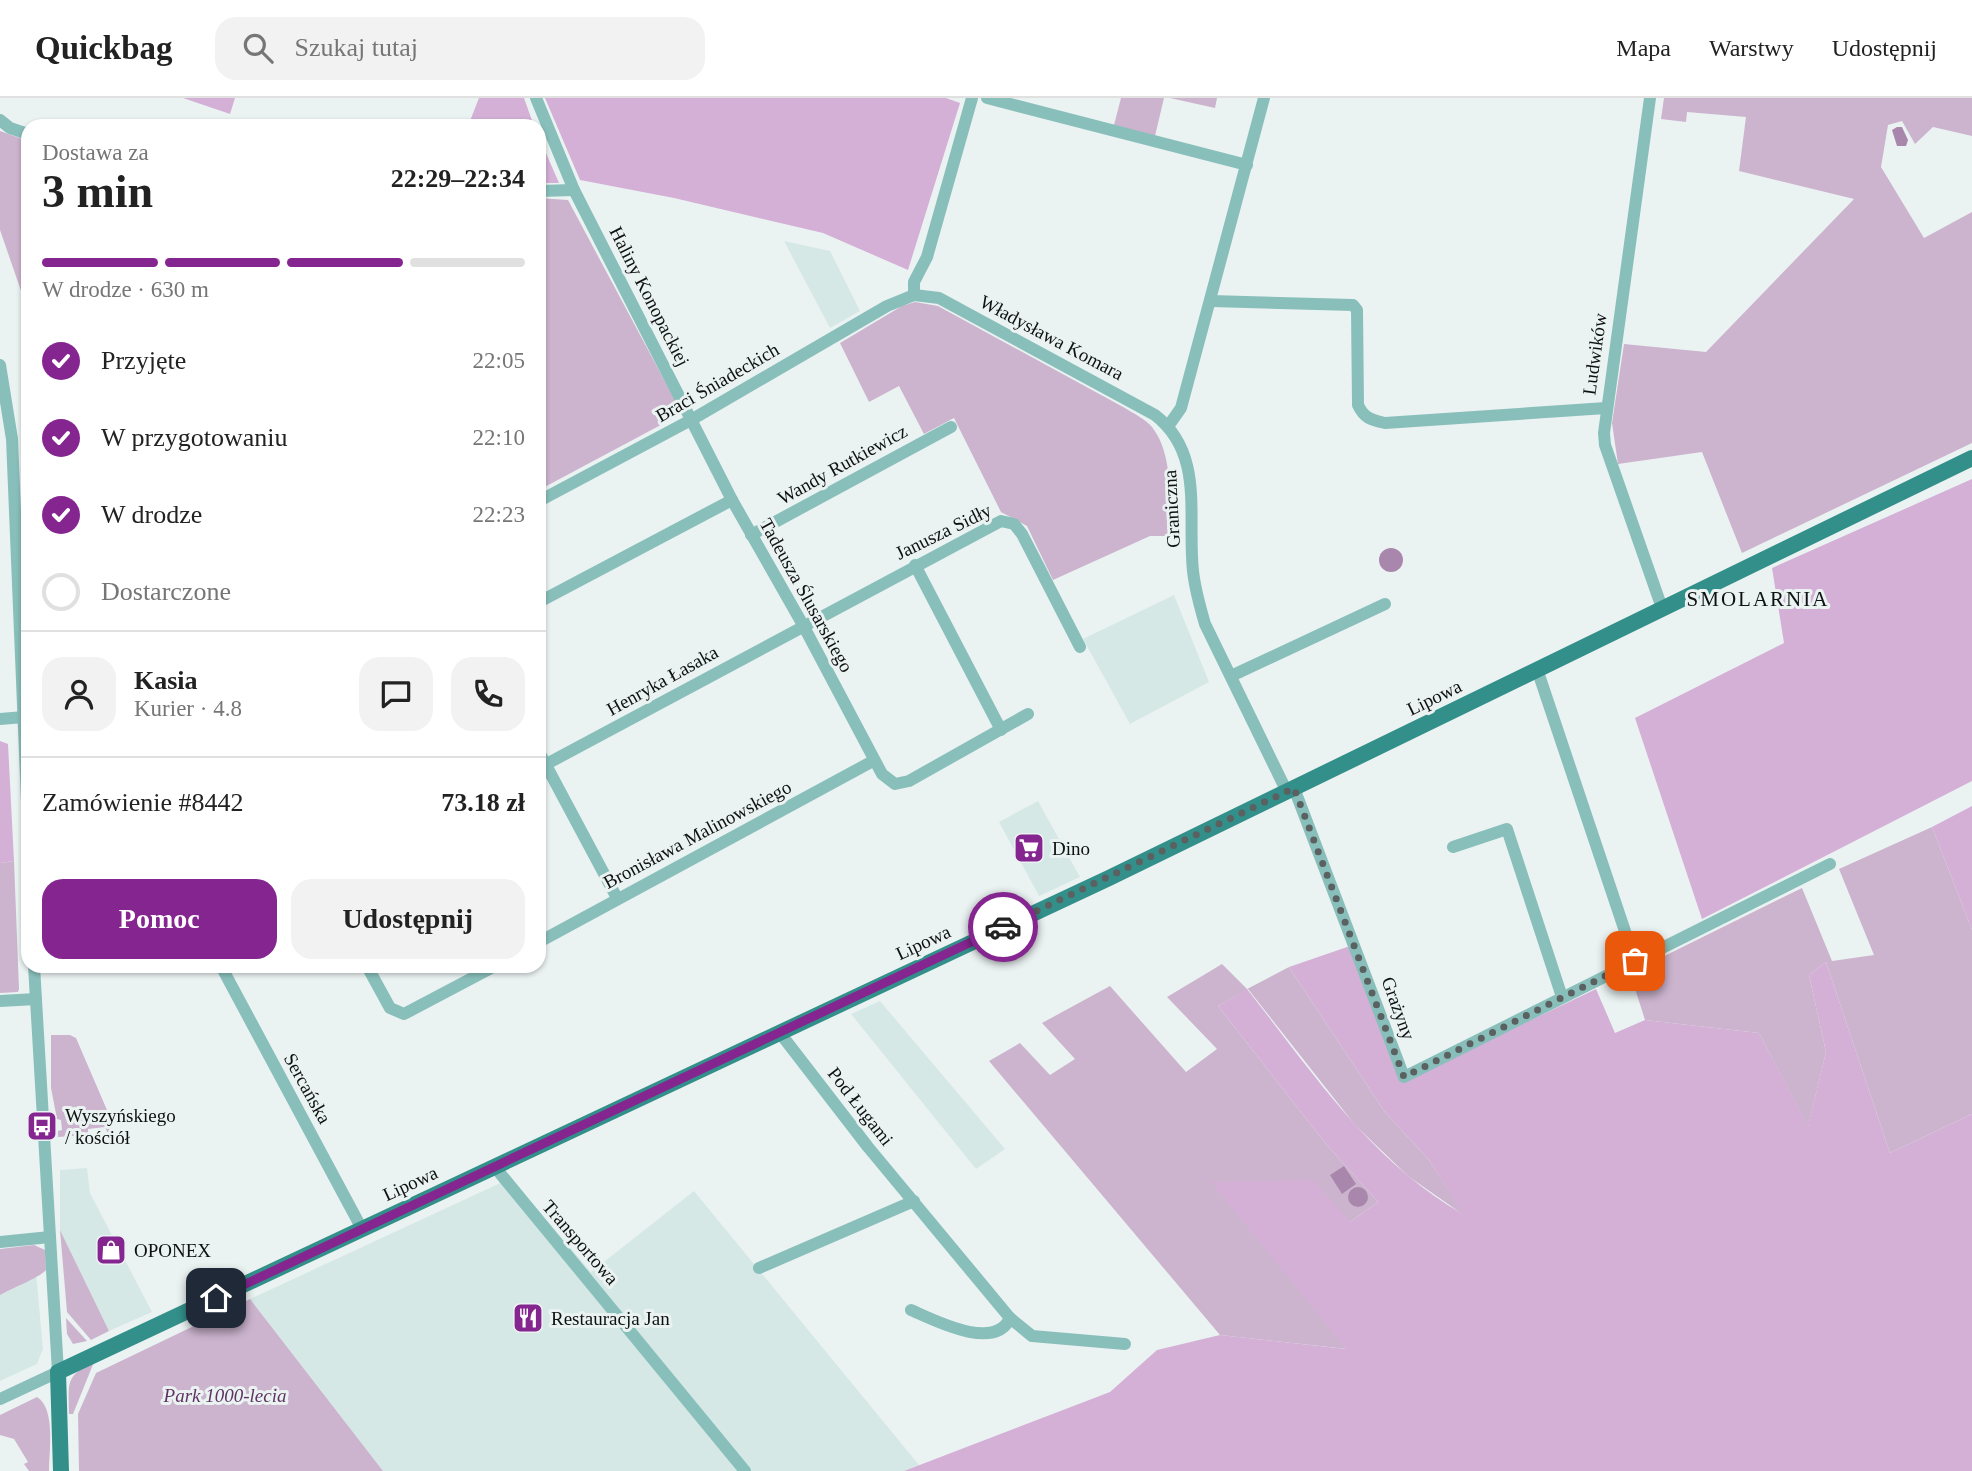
<!DOCTYPE html>
<html lang="pl">
<head>
<meta charset="utf-8">
<style>
  :root { --surface:#fff; --page:#f2f2f2; --text:#222; --muted:#767676; --line:#e0e0e0; --accent:#852590 }
  body { margin:0; font-family:Georgia,serif; background:var(--page); color:var(--text); height:100vh; display:flex; flex-direction:column; font-size:26px; white-space:nowrap }
  * { box-sizing:border-box; margin:0 }
  p { font-size:23px; color:var(--muted) }
  .icon { flex:none; width:38px; height:38px; fill:none; stroke:currentColor; stroke-width:2; stroke-linecap:round; stroke-linejoin:round }
  .map { position:relative; flex:1; overflow:hidden }
  .side { position:absolute; left:21px; top:21px; width:525px; height:854px; display:flex; flex-direction:column; background:var(--surface); border-radius:21px; box-shadow:0 2px 5px #0004 }
  .side>* { flex:none }
  .pin { position:absolute; display:grid; place-items:center; width:60px; height:60px; color:#fff; margin:-30px; border-radius:14px; box-shadow:0 4px 10px #0006 }
  .courier { position:absolute; display:grid; place-items:center; width:70px; height:70px; margin:-35px; border:5px solid #852590; border-radius:50%; background:#fff; color:#222; box-shadow:0 2px 9px #0007 }
  .headline em { font-style:normal; font-weight:700 }
  .headline div { display:flex; flex-direction:column-reverse }
  .headline { display:flex; align-items:center; justify-content:space-between; height:119px; padding:0 21px }
  h1 { font-size:46px; font-weight:700; line-height:52px }
  .bar { display:grid; grid-template-columns:repeat(4,1fr); gap:10px 7px; align-content:center; height:84px; padding:0 21px }
  .bar i { height:9px; border-radius:5px; background:var(--line) }
  .bar .active { background:var(--accent) }
  .bar p { grid-column:span 4 }
  .line { display:flex; align-items:center; gap:18px; padding:0 21px; border-top:2px solid var(--line) }
  .line div { flex:1 }
  .round { display:grid; place-items:center; flex:none; width:74px; height:74px; border-radius:21px; background:var(--page) }
  ol { padding:0 21px; list-style:none }
  li { display:flex; align-items:center; gap:21px; height:77px }
  li p { margin-inline-start:auto }
  li .icon { padding:7px; border-radius:50%; background:var(--accent); color:#fff; stroke-width:4 }
  li:last-child { color:var(--muted) }
  li i { width:38px; height:38px; border:4px solid var(--line); border-radius:50% }
  .primary-button { display:flex; gap:14px; margin-top:auto; padding:14px 21px }
  .primary-button a { flex:1; height:80px; border-radius:21px; background:var(--accent); color:#fff; font-size:28px; font-weight:700; line-height:80px; text-align:center }
  .primary-button a+a { background:var(--page); color:var(--text) }
  header { display:flex; align-items:center; gap:42px; box-sizing:border-box; height:98px; padding:0 35px; background:var(--surface); border-bottom:2px solid var(--line) }
  header strong { font-size:33px }
  nav { display:flex; gap:38px; margin-inline-start:auto; font-size:24px }
  .search { width:490px; height:63px; background:var(--page); display:flex; align-items:center; gap:18px; box-sizing:border-box; padding:0 24px; border-radius:21px; color:var(--muted); font-size:26px }
  .map>svg:first-child { display:block }
</style>
</head>
<body>
<header>
<strong>Quickbag</strong>
<div class="search"><svg class="icon" aria-label="search" viewBox="0 0 24 24"><circle cx="10" cy="10" r="6"/><path d="M15 15l6 6"/></svg>Szukaj tutaj</div>
<nav><a>Mapa</a><a>Warstwy</a><a>Udostępnij</a></nav>
</header>
<div class="map">
<svg width="1972" height="1373" viewBox="0 0 1972 1373">
  <rect width="100%" height="100%" fill="#ebf3f2"/>
  <g fill="#d6e8e6">
    <polygon points="784,143 830,153 860,213 830,230"/>
    <polygon points="1174,497 1209,584 1130,626 1083,541"/>
    <polygon points="1038,703 1080,779 1039,798 999,724"/>
    <polygon points="880,903 1005,1051 976,1071 851,916"/>
    <polygon points="87,1070 90,1095 152,1214 109,1233 60,1132 60,1072"/>
    <polygon points="511,1080 591,1174 694,1093 919,1367 904,1373 383,1373 250,1201"/>
    <polygon points="35,1163 43,1251 37,1266 0,1283 0,1182"/>
  </g>
  <g fill="#ccb4ce">
    <polygon points="1121,0 1164,0 1155,38 1114,27"/>
    <polygon points="1170,0 1217,0 1215,10"/>
    <polygon points="1664,0 1972,0 1972,38 1933,29 1915,46 1902,23 1888,27 1881,69 1924,140 1972,114 1972,345 1742,455 1702,354 1618,366 1612,325 1624,246 1706,254 1854,101 1739,73 1746,19 1687,14 1686,24 1661,21"/>
    <polygon points="0,33 28,43 28,213 0,132"/>
    <polygon points="539,100 568,102 677,306 672,321 539,392"/>
    <path d="M 915,204 L 938,208 L 1125,310 C 1133,315 1145,321 1152,329 C 1174,357 1169,404 1172,438 L 1150,438 L 1053,482 L 1027,428 L 1001,414 L 954,320 L 924,336 L 899,288 L 869,304 L 840,245 L 902,208 Z"/>
    <polygon points="1932,729 1972,832 1972,1016 1890,1055 1826,864 1809,877 1826,954 1808,1029 1759,935 1645,922 1630,875 1802,790 1832,863 1874,857 1839,771"/>
    <polygon points="14,763 19,891 18,894 0,895 0,765"/>
    <polygon points="1222,866 1247,891 1289,869 1384,1013 1429,1062 1465,1118 1408,1078 1355,1027 1248,891 1218,908 1326,1046 1378,1104 1350,1124 1212,1084 1347,1251 1220,1237 989,963 1020,945 1050,977 1075,961 1042,925 1110,888 1186,974 1217,951 1167,899"/>
    <polygon points="51,937 70,937 76,940 113,1026 108,1036 105,1029 88,1031 88,1037 58,1039 58,1033 62,1032 61,1022 57,1021 51,990"/>
    <polygon points="60,1132 109,1233 91,1242 67,1214"/>
    <path d="M 34,1147 L 45,1152 L 46,1172 C 39,1180 12,1190 0,1197 L 0,1151 Z"/>
    <polygon points="250,1201 383,1373 79,1373 78,1316 96,1275"/>
    <polygon points="66,1220 87,1243 73,1246 67,1236"/>
    <path d="M 94,1264 L 73,1316 L 69,1316 C 69,1286 64,1278 94,1264 Z"/>
    <path d="M 37,1299 C 56,1311 49,1353 49,1373 L 29,1373 L 24,1366 L 28,1364 L 14,1341 L 0,1337 L 0,1317 Z"/>
  </g>
  <g fill="#d4b0d7">
    <polygon points="183,0 235,0 230,16"/>
    <polygon points="479,0 524,0 534,28 468,28"/>
    <polygon points="545,0 946,0 960,5 908,172 823,135 674,100 580,82"/>
    <polygon points="539,39 559,85 539,85"/>
    <polygon points="1972,381 1972,683 1702,821 1635,620 1784,545 1772,470"/>
    <polygon points="0,643 8,646 14,763 0,765"/>
    <polygon points="1972,708 1972,832 1932,729"/>
    <path d="M 1350,848 L 1401,984 L 1596,891 L 1615,935 L 1645,922 L 1759,935 L 1808,1028 L 1826,954 L 1809,877 L 1826,864 L 1890,1055 L 1972,1016 L 1972,1373 L 904,1373 L 1110,1294 L 1157,1252 L 1220,1237 L 1346,1251 L 1211,1084 L 1313,1082 L 1350,1124 L 1378,1104 L 1326,1046 L 1218,908 L 1247,891 C 1311,972 1371,1064 1463,1116 L 1429,1062 L 1384,1013 L 1289,869 Z"/>
  </g>
  <g fill="#a987ac">
    <polygon points="1897,29 1902,29 1908,42 1906,48 1897,48 1892,32"/>
    <circle cx="1391" cy="462" r="12"/>
    <polygon points="1344,1068 1356,1086 1342,1096 1330,1077"/>
    <circle cx="1358" cy="1099" r="10"/>
  </g>
  <g fill="none" stroke-linecap="round" stroke-linejoin="round">
    <g stroke="#89bfbb" stroke-width="12">
      <polyline points="536,0 574,92 732,402 803,527 882,676 895,686 909,683 1028,616"/>
      <polyline points="987,0 1247,67"/>
      <polyline points="1650,0 1604,335 1605,347 1662,510"/>
      <polyline points="0,22 10,30 28,36"/>
      <polyline points="133,28 190,28"/>
      <polyline points="539,93 574,92"/>
      <polyline points="914,197 914,184 927,159 972,0"/>
      <path d="M 1211,203 L 1353,207 L 1357,212 L 1358,307 C 1364,320 1371,322 1385,325 L 1606,310"/>
      <polyline points="0,267 12,341 28,728"/>
      <polyline points="1169,327 1181,310 1264,0"/>
      <path d="M 539,403 L 691,322 L 887,208 L 914,197 L 939,200 L 1155,317 C 1205,356 1187,418 1193,473 C 1195,491 1200,509 1205,526 L 1287,694"/>
      <polyline points="751,437 951,329"/>
      <polyline points="915,467 1001,632"/>
      <polyline points="539,504 732,402"/>
      <polyline points="1537,571 1635,863"/>
      <polyline points="1231,578 1385,506"/>
      <polyline points="0,621 24,619"/>
      <polyline points="539,654 617,800"/>
      <polyline points="539,670 1001,423 1014,426 1022,436 1080,549"/>
      <polyline points="1294,690 1404,979 1830,766"/>
      <polyline points="1453,749 1507,731 1562,899"/>
      <polyline points="539,844 873,663"/>
      <polyline points="221,868 362,1131"/>
      <polyline points="367,868 390,910 404,916 495,868"/>
      <polyline points="0,903 36,901"/>
      <path d="M 780,935 L 868,1049 L 1010,1220 C 995,1254 934,1222 911,1212"/>
      <polyline points="494,1068 745,1373"/>
      <polyline points="0,1144 50,1139"/>
      <polyline points="759,1170 914,1103"/>
      <polyline points="1010,1220 1032,1238 1125,1246"/>
      <polyline points="0,1301 58,1274 34,868"/>
    </g>
    <polyline stroke="#338f8a" stroke-width="16" points="61,1373 58,1274 1109,780 1972,360"/>
  </g>
  <g fill="none" stroke-linecap="round" stroke-linejoin="round">
    <polyline stroke="#5b6060" stroke-width="7" stroke-dasharray="0 12.6" points="1003,829 1294,690 1404,979 1635,863"/>
    <polyline stroke="#852590" stroke-width="9" points="216,1200 1003,829"/>
  </g>
  <defs>
    <g id="supermarket-square" transform="scale(1.575)"><rect x="-9" y="-9" width="18" height="18" rx="4" fill="#852590" stroke="#ebf3f2"/><path d="M-6-5.5h2.5l.6 2H6L4.5 2H-2.5L-4.4-4H-6ZM-1.5 3.2a1.3 1.3 0 1 0 .1 0ZM3 3.2a1.3 1.3 0 1 0 .1 0Z" fill="#fff"/></g>
    <g id="bus-square" transform="scale(1.575)"><rect x="-9" y="-9" width="18" height="18" rx="4" fill="#852590" stroke="#ebf3f2"/><path d="M-5-6H5V4H4V6H2V4H-2V6H-4V4H-5ZM-3.5-4V0h7V-4ZM-3.5 1.2v1.5H-2V1.2ZM2 1.2v1.5H3.5V1.2Z" fill="#fff"/></g>
    <g id="shop-square" transform="scale(1.575)"><rect x="-9" y="-9" width="18" height="18" rx="4" fill="#852590" stroke="#ebf3f2"/><path d="M-5-2.5h2.3a2.7 3.5 0 0 1 5.4 0H5L5.5 6h-11ZM-1.5-2.5h3a1.5 2.3 0 0 0-3 0Z" fill="#fff"/></g>
    <g id="restaurant-square" transform="scale(1.575)"><rect x="-9" y="-9" width="18" height="18" rx="4" fill="#852590" stroke="#ebf3f2"/><path d="M-5-6h1v4h1v-4h1v4h1v-4h1v5L-1.5 .5V6h-2V.5L-5-1ZM5-6V6H3V1.5H1.5Q1.5-4 5-6Z" fill="#fff"/></g>
  </defs>
  <g fill-rule="evenodd">
    <use href="#supermarket-square" x="1029" y="750"/>
    <use href="#bus-square" x="42" y="1028"/>
    <use href="#shop-square" x="111" y="1152"/>
    <use href="#restaurant-square" x="528" y="1220"/>
  </g>
  <g text-anchor="middle" stroke-width="6" stroke-linejoin="round" paint-order="stroke">
    <g font-size="19" fill="#0e1111" stroke="#ebf3f2">
      <text transform="translate(650 198) rotate(63)" y="7">Haliny Konopackiej</text>
      <text transform="translate(1052 239) rotate(28)" y="7">Władysława Komara</text>
      <text transform="translate(1594 256) rotate(-82)" y="7">Ludwików</text>
      <text transform="translate(717 284) rotate(-30)" y="7">Braci Śniadeckich</text>
      <text transform="translate(842 366) rotate(-29)" y="7">Wandy Rutkiewicz</text>
      <text transform="translate(1171 411) rotate(-93)" y="7">Graniczna</text>
      <text transform="translate(943 433) rotate(-26)" y="7">Janusza Sidły</text>
      <text transform="translate(807 497) rotate(61)" y="7">Tadeusza Ślusarskiego</text>
      <text transform="translate(662 582) rotate(-29)" y="7">Henryka Łasaka</text>
      <text transform="translate(1434 599) rotate(-26)" y="7">Lipowa</text>
      <text transform="translate(697 736) rotate(-28)" y="7">Bronisława Malinowskiego</text>
      <text transform="translate(923 844) rotate(-25)" y="7">Lipowa</text>
      <text transform="translate(1399 910) rotate(70)" y="7">Grażyny</text>
      <text transform="translate(308 990) rotate(61)" y="7">Sercańska</text>
      <text transform="translate(861 1008) rotate(52)" y="7">Pod Ługami</text>
      <text transform="translate(410 1085) rotate(-25)" y="7">Lipowa</text>
      <text transform="translate(581 1144) rotate(49)" y="7">Transportowa</text>
    </g>
    <g font-size="19" fill="#0e1111" stroke="#ebf3f2" text-anchor="start">
      <text x="1052" y="757">Dino</text>
      <text x="65" y="1024">Wyszyńskiego<tspan x="65" dy="22">/ kościół</tspan></text>
      <text x="134" y="1159">OPONEX</text>
      <text x="551" y="1227">Restauracja Jan</text>
    </g>
    <g font-size="19" font-style="italic" fill="#5f3364" stroke="#ebf3f2">
      <text x="225" y="1304">Park 1000-lecia</text>
    </g>
    <g font-size="21" letter-spacing="2" fill="#0e1111" stroke="#ebf3f2">
      <text x="1758" y="508">SMOLARNIA</text>
    </g>
  </g>
</svg>
<div class="pin" style="left:1635px;top:863px;background:#ea580c"><svg class="icon" aria-label="bag" viewBox="0 0 24 24"><path d="M5 8h14l-1 12H6zM9 8a3 3 0 0 1 6 0"/></svg></div>
<div class="pin" style="left:216px;top:1200px;background:#1f2937"><svg class="icon" aria-label="home" viewBox="0 0 24 24"><path d="M3 11l9-7 9 7M6 9v11h12V9"/></svg></div>
<div class="courier" style="left:1003px;top:829px"><svg class="icon" aria-label="car" viewBox="0 0 24 24"><path d="M5 17H2v-5l4-1 3-4h7l3 4 3 1v5h-3M9 17h6M6 11h13"/><circle cx="7" cy="17" r="2"/><circle cx="17" cy="17" r="2"/></svg></div>
<section class="side">
<div class="headline"><div><h1>3 min</h1><p>Dostawa za</p></div><em>22:29–22:34</em></div>
<div class="bar"><i class="active"></i><i class="active"></i><i class="active"></i><i></i><p>W drodze · 630 m</p></div>
<ol>
<li><svg class="icon" aria-label="check" viewBox="0 0 24 24"><path d="M5 12l5 5 9-10"/></svg>Przyjęte<p>22:05</p></li>
<li><svg class="icon" aria-label="check" viewBox="0 0 24 24"><path d="M5 12l5 5 9-10"/></svg>W przygotowaniu<p>22:10</p></li>
<li><svg class="icon" aria-label="check" viewBox="0 0 24 24"><path d="M5 12l5 5 9-10"/></svg>W drodze<p>22:23</p></li>
<li><i></i>Dostarczone</li>
</ol>
<div class="line" style="height:126px"><a class="round"><svg class="icon" aria-label="person" viewBox="0 0 24 24"><circle cx="12" cy="8" r="4"/><path d="M4 21q1-7 8-7t8 7"/></svg></a><div><b>Kasia</b><p>Kurier · 4.8</p></div><a class="round"><svg class="icon" aria-label="chat" viewBox="0 0 24 24"><path d="M4 5h16v11H9l-5 4z"/></svg></a><a class="round"><svg class="icon" aria-label="phone" viewBox="0 0 24 24"><path d="M5 4h4l2 5-3 2q2 4 5 5l2-3 5 2v4C11 20 4 13 5 4z"/></svg></a></div>
<div class="line" style="height:91px"><div>Zamówienie #8442</div><b>73.18 zł</b></div>
<div class="primary-button"><a>Pomoc</a><a>Udostępnij</a></div>
</section>
</div>
</body>
</html>
